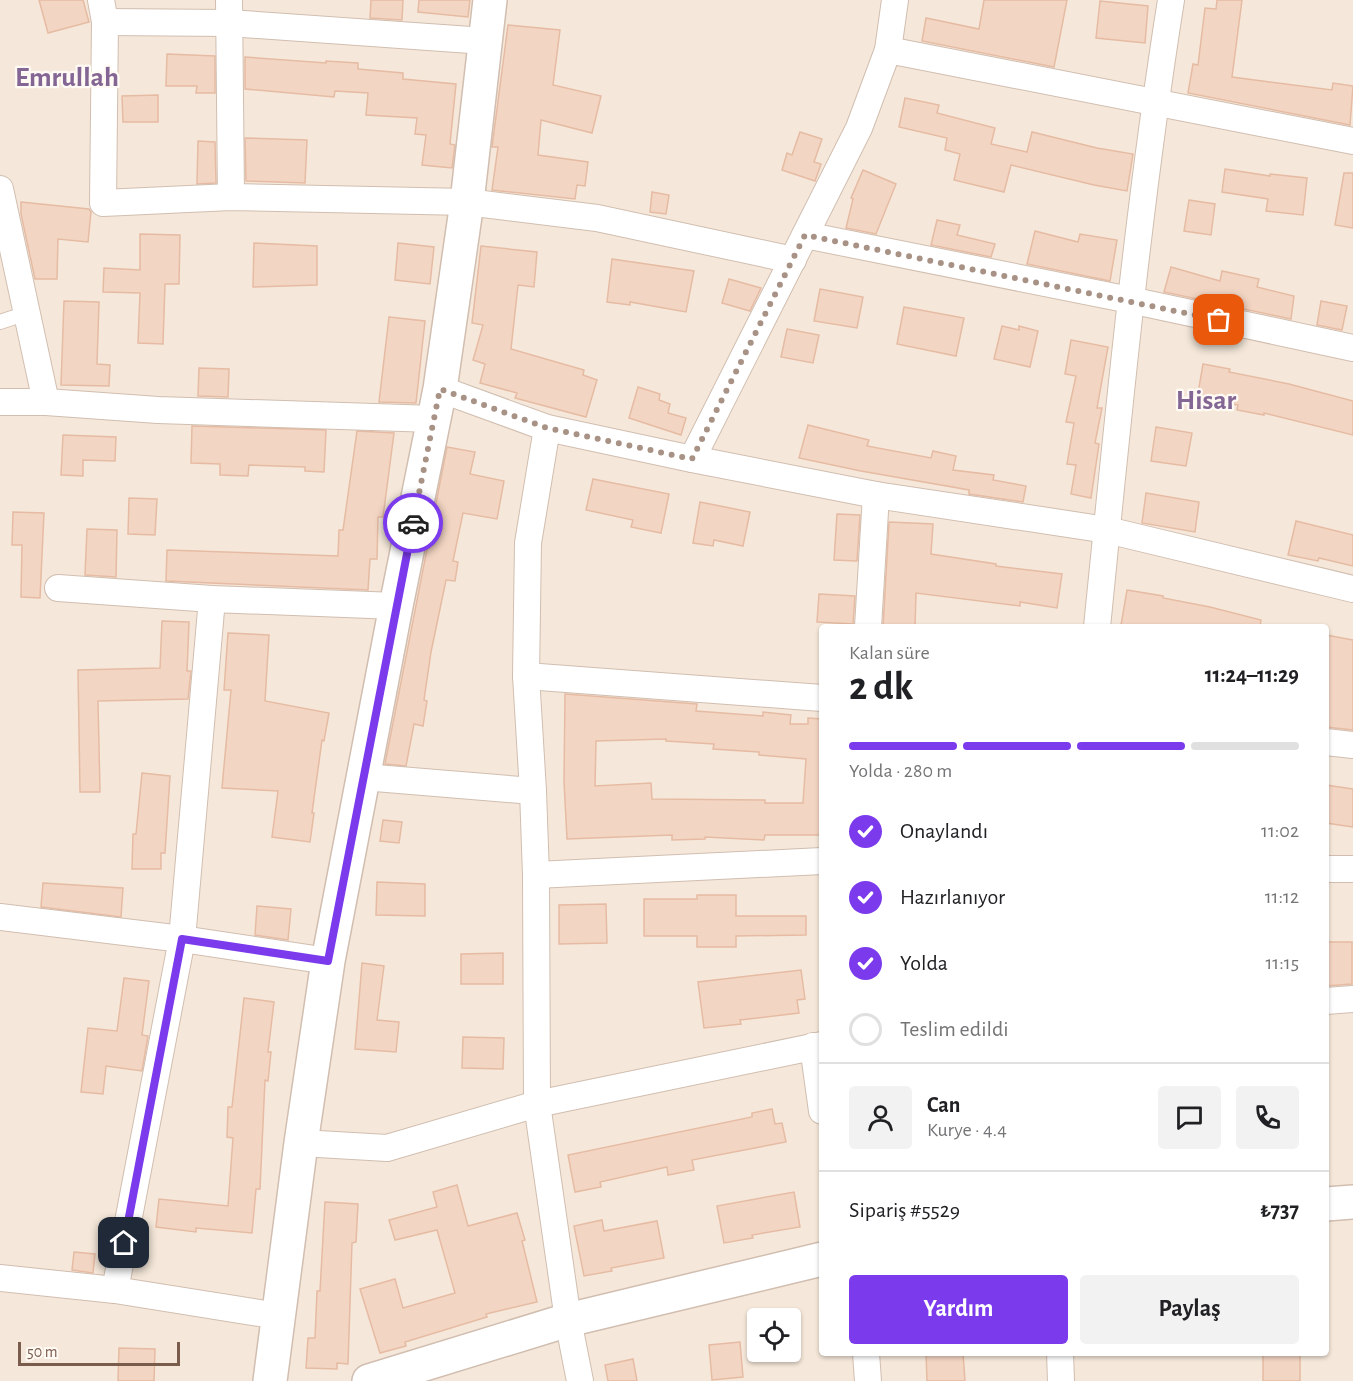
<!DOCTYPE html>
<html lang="tr">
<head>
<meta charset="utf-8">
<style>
  :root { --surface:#fff; --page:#f2f2f2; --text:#202124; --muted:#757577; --line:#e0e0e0; --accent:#7c3aed }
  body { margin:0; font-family:"Alegreya Sans",sans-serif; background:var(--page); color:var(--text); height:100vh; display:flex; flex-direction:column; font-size:22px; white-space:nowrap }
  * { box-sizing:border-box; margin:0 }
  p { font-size:20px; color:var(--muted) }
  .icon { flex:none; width:33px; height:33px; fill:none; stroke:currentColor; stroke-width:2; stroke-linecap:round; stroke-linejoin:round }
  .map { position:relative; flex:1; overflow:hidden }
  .side { position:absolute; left:819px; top:624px; width:510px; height:732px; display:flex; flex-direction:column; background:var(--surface); border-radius:6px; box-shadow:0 2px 4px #0004 }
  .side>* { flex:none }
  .fabs { position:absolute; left:747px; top:1308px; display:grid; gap:12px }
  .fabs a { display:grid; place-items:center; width:54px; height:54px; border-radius:6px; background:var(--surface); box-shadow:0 2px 4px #0004; font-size:30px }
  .scale { position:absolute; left:18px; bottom:15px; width:162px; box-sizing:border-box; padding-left:6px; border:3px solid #7a5c4d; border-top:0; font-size:16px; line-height:21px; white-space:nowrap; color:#7a5c4d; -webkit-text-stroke:4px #fffaf3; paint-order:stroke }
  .pin { position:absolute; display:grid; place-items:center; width:51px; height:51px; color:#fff; margin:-26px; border-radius:12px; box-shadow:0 3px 9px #0006 }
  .courier { position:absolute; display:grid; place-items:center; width:60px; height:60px; margin:-30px; border:4px solid #7c3aed; border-radius:50%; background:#fff; color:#222; box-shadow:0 2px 8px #0007 }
  .summary em { font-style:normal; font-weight:700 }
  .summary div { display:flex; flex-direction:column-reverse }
  .summary { display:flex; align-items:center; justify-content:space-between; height:102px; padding:0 30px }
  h1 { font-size:39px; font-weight:700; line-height:45px }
  .bar { display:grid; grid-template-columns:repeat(4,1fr); gap:9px 6px; align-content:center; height:72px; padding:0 30px }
  .bar i { height:8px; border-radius:4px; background:var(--line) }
  .bar .on { background:var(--accent) }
  .bar p { grid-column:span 4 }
  .line { display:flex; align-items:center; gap:15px; padding:0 30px; border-top:2px solid var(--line) }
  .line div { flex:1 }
  .round { display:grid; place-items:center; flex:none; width:63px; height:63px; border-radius:6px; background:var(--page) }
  ol { padding:0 30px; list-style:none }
  li { display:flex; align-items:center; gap:18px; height:66px }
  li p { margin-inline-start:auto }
  li .icon { padding:6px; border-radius:50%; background:var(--accent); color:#fff; stroke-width:4 }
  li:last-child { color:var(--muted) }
  li i { width:33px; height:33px; border:3px solid var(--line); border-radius:50% }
  .action { display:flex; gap:12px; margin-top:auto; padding:12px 30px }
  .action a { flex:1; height:69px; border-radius:6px; background:var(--accent); color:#fff; font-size:24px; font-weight:700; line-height:69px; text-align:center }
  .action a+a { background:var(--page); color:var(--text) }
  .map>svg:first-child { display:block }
</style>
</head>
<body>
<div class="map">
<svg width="1353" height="1381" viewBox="0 0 1353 1381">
  <rect width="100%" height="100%" fill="#fdf6ec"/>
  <path fill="#f5e8da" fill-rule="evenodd" d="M 0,0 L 1353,0 L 1353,1381 L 0,1381 ZM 822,627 L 1326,627 L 1326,1353 L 822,1353 ZM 758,1318 L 790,1318 L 790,1352 L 758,1352 Z"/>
  <g fill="#f3d5c3" stroke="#e6bba3" stroke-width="1.5" fill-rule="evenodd">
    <polygon points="39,0 83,0 89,22 48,33"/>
    <polygon points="371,0 403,0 402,20 370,18"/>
    <polygon points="419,0 470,0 468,17 418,12"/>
    <polygon points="984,0 1067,0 1054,67 922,41 926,18 979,29"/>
    <polygon points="1217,0 1242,0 1232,77 1332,90 1333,83 1353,86 1350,125 1188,93 1193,64 1198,65 1205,8 1216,9"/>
    <polygon points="1100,1 1148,6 1145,43 1096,38"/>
    <polygon points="508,25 560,30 553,85 601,96 592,133 541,120 538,155 588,162 585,186 577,185 575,199 492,190 498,147 492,147"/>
    <polygon points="167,54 215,56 215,93 196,93 197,86 166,86"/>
    <polygon points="245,57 326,63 326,61 358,63 358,69 403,73 403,79 456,84 450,144 455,145 452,168 422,165 426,135 415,134 417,118 366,115 368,93 335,91 334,97 245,89"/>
    <polygon points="158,95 158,122 123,122 122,96"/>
    <polygon points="905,98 939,105 937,113 995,128 991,144 1027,152 1032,132 1097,148 1133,154 1127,191 1094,185 1011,165 1004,192 954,180 960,154 945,150 947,138 899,127"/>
    <polygon points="800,132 822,139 814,162 821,164 815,181 782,170 787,153 792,155"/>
    <polygon points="245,138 307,140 305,183 246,181"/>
    <polygon points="198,141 215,142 216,183 197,184"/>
    <polygon points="1225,169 1270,176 1270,174 1307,178 1303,215 1266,211 1268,199 1222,192"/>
    <polygon points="863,170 896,184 876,234 846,228 853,199 851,198"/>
    <polygon points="1344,173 1353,173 1353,228 1335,225"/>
    <polygon points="652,192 669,195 666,214 650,212"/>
    <polygon points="1189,200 1215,204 1211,235 1184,231"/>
    <polygon points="21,202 89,209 91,212 88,242 58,239 57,279 35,279 21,214"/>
    <polygon points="937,220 960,225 957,235 995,244 991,257 931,245"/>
    <polygon points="1035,231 1078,242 1080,234 1117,240 1110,281 1027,264"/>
    <polygon points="140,234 180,235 179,284 165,284 163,344 138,343 140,293 103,292 104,268 140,270"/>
    <polygon points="254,243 317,246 317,285 253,287"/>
    <polygon points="398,243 434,247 430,284 395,280"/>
    <polygon points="481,246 537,252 534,287 518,285 511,349 584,370 583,375 597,380 586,417 515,398 517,393 480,383 485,364 473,360 483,325 472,323"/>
    <polygon points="612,259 694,271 686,312 630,302 630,305 607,302"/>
    <polygon points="1171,267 1220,281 1222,271 1259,279 1257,287 1294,296 1291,319 1164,292"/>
    <polygon points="729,279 761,288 750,311 722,303"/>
    <polygon points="820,289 863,297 857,328 814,321"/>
    <polygon points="64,301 99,302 97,364 110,365 109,386 61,385"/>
    <polygon points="1321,301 1347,306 1342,330 1317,325"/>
    <polygon points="904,307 964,318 956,356 897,344"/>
    <polygon points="389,317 425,321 416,403 379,402"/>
    <polygon points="1002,326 1019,330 1019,326 1038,331 1030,367 994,359"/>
    <polygon points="787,329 819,335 813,363 781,357"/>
    <polygon points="1071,340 1108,347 1097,408 1102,408 1095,443 1099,444 1091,498 1071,494 1076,465 1067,464 1074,423 1066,422 1076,376 1065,374"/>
    <polygon points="1203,364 1230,369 1229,372 1289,384 1353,401 1353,435 1264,413 1264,415 1237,410 1238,405 1197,399"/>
    <polygon points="199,368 229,369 228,397 198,396"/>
    <polygon points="638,387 660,394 659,400 670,404 668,413 686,418 681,435 629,418"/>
    <polygon points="808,425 869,440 867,446 931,458 933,451 956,456 953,470 994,475 993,480 1026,486 1023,502 969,494 969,490 861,471 799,458"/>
    <polygon points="192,426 326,430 324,472 305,471 305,467 249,465 248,476 220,475 220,464 191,463"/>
    <polygon points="1156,427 1192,433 1186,466 1151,461"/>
    <polygon points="357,431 394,433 383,517 378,517 377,559 370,559 368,590 166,581 167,550 338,556 339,530 343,530"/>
    <polygon points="63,435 116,437 115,461 83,460 83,476 61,475"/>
    <polygon points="447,447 475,452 470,474 504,481 497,519 463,513 453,561 458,562 455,581 446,580 431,652 424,700 427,701 423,726 414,724 406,766 385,764"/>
    <polygon points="593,479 669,494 661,533 631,527 633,520 586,510"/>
    <polygon points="1146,493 1199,502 1195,532 1142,523"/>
    <polygon points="129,498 157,499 155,535 128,534"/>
    <polygon points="700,502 750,512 743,546 714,540 713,546 693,543"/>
    <polygon points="13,512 44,513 40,598 21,597 22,545 12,545"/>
    <polygon points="837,514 860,515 857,561 834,560"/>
    <polygon points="1296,521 1353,535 1353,566 1319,558 1318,561 1288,555"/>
    <polygon points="889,522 933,524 931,554 996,564 996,566 1062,574 1057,608 1020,602 1020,606 916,593 915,627 883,627"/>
    <polygon points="87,529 117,530 116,577 85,575"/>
    <polygon points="1127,590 1163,596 1163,598 1210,607 1261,620 1260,627 1133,627 1121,625"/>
    <polygon points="819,594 855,596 853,624 817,622"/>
    <polygon points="162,621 189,622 187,671 191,671 188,699 98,701 100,792 80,792 78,670 160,668"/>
    <polygon points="228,633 269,635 265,701 329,713 324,741 322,740 312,813 314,813 310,842 272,837 278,791 222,788 231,690 224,690"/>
    <polygon points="1326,635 1353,640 1353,730 1326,727"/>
    <path d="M 565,694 L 697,704 L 696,711 L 763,716 L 763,712 L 791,715 L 790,724 L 808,724 L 808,718 L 822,719 L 822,835 L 765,835 L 764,840 L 705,837 L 705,839 L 672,840 L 672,835 L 567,839 L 564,781 ZM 666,739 L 666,741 L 714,744 L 713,749 L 759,752 L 759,755 L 806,759 L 803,803 L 765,803 L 765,800 L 652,799 L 651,783 L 595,786 L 596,741 Z"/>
    <polygon points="142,773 170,776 165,853 161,853 161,869 132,869 133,834 136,834"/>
    <polygon points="1326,785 1353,789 1353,827 1326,823"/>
    <polygon points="383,820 402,822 399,843 380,841"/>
    <polygon points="377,882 425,884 425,916 376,915"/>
    <polygon points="43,883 123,888 121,917 41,907"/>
    <polygon points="697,895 736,895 736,916 806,916 806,935 736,936 736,947 697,947 697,936 644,936 644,899 697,899"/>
    <polygon points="606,904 607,943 559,944 559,905"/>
    <polygon points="257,906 291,909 288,940 255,935"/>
    <polygon points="1326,942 1352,942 1352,984 1326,986"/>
    <polygon points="503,953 503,984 461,984 461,954"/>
    <polygon points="362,963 384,966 377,1020 399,1022 396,1052 355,1049"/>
    <polygon points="801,970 805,999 797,1000 799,1013 740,1020 741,1024 704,1028 698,982"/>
    <polygon points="124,978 149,981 142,1035 148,1036 142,1071 106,1066 103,1094 81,1092 88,1028 117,1031"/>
    <polygon points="244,998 274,1002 268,1052 271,1052 268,1081 265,1080 260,1189 256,1189 252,1233 196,1228 196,1232 156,1227 159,1199 228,1206 233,1138 227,1137 228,1107 232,1107"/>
    <polygon points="463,1037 504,1038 503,1069 462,1068"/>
    <polygon points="772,1109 775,1124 782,1123 786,1142 692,1160 694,1170 668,1175 667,1167 600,1182 601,1187 575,1192 568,1155 752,1117 752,1113"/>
    <polygon points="457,1185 468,1226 517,1213 525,1240 522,1241 537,1302 486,1314 487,1317 405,1342 406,1346 380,1353 360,1289 395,1279 403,1308 455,1293 437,1230 395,1240 389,1220 437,1207 433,1192"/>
    <polygon points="794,1192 800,1227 752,1235 753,1238 724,1243 717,1206"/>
    <polygon points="325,1202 358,1204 356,1242 352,1243 348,1364 337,1363 337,1369 306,1368 308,1338 315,1338 317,1291 320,1291"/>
    <polygon points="602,1220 604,1231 657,1221 664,1258 611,1268 612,1271 584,1276 574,1226"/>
    <polygon points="74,1252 95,1254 93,1273 72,1270"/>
    <polygon points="740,1342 743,1377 712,1380 709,1345"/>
    <polygon points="119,1348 155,1349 154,1381 118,1381"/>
    <polygon points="926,1353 963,1353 965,1381 927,1381"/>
    <rect x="1263" y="1353" width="37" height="28"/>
    <polygon points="633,1359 637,1381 608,1381 605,1365"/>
  </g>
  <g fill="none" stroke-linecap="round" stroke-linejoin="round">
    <g stroke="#d1beb0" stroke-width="16">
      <polyline id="service" points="0,322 27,313"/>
    </g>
    <g stroke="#d1beb0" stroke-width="28">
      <g id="minor">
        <polyline points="101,0 105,22 103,203 231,197 467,202 597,218 793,260"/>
        <polyline points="229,0 231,197"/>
        <polyline points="105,22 229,23 485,41"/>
        <polyline points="888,50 1353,141"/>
        <polyline points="0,189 46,402"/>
        <polyline points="805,235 1130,300 1353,348"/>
        <polyline points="440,389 547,428 692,459 876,495 1107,530 1353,589"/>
        <polyline points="0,402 46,402 158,410 434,419"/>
        <polyline points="547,428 528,543 526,676 533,791 536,875 537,1104 568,1320 580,1381"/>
        <polyline points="692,459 859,128 888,50 895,0"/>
        <polyline points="58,588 212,599 396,606"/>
        <polyline points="868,627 876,495"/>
        <path d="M 1097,627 C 1118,418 1138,208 1171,0"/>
        <polyline points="526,676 822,698"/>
        <polyline points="1326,742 1353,745"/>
        <polyline points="363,777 533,791"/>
        <polyline points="1326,869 1353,869"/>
        <polyline points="536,875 822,861"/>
        <polyline points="0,917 182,939 328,961"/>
        <polyline points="1326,1001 1353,999"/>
        <polyline points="813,1046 822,1111"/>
        <polyline points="301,1143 387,1148 537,1104 822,1045"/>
        <polyline points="0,1278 115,1290 278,1316"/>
        <polyline points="115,1290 182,939 212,599"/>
        <polyline points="866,1353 868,1381"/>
        <polyline points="1060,1353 1061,1381"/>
      </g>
    </g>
    <g stroke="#d1beb0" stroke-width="36">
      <g id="tertiary">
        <polyline points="1326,1204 1353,1202"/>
        <polyline points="270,1381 301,1143 328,961 396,606 440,389 467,202 490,0"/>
        <polyline points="369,1381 568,1320 822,1259"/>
      </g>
    </g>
    <use href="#service" stroke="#fff" stroke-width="14"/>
    <use href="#minor" stroke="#fff" stroke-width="26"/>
    <use href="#tertiary" stroke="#fff" stroke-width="33"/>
  </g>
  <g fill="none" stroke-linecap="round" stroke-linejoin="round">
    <polyline stroke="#a89285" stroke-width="6" stroke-dasharray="0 10.8" points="413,523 440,389 547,428 692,459 805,235 1219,320"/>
    <polyline stroke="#7c3aed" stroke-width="8" points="124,1243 182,939 328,961 413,523"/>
  </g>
  <g text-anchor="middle" stroke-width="4.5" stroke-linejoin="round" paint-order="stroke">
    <g font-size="28" font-weight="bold" fill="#846695" stroke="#fffaf3">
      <text x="67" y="86">Emrullah</text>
      <text x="1206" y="409">Hisar</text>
    </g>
  </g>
</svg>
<div class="fabs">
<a><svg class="icon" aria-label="locate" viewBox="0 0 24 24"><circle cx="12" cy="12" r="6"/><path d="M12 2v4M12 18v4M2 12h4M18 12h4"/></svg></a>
</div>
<div class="scale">50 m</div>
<div class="pin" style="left:1219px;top:320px;background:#ea580c"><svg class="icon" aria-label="bag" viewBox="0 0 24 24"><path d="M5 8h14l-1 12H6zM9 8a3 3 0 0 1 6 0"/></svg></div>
<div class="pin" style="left:124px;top:1243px;background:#1f2937"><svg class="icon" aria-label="home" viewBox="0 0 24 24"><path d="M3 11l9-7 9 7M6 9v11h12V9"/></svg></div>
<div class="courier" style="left:413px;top:523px"><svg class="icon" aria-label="car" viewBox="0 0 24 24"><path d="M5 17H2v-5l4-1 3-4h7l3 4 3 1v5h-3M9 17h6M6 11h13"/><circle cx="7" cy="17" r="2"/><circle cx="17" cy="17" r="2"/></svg></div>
<section class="side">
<div class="summary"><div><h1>2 dk</h1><p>Kalan süre</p></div><em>11:24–11:29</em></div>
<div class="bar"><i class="on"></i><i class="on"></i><i class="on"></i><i></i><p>Yolda · 280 m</p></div>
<ol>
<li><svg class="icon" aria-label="check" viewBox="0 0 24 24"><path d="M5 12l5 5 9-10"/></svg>Onaylandı<p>11:02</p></li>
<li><svg class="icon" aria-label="check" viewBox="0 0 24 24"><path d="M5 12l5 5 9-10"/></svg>Hazırlanıyor<p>11:12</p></li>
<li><svg class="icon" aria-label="check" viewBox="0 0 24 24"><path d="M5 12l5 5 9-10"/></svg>Yolda<p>11:15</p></li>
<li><i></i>Teslim edildi</li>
</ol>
<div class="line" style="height:108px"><a class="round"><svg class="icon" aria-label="person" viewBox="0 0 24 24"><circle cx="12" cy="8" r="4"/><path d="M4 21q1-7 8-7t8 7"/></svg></a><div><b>Can</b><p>Kurye · 4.4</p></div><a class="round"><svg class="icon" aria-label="chat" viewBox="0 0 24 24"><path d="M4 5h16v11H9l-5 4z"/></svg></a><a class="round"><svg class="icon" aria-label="phone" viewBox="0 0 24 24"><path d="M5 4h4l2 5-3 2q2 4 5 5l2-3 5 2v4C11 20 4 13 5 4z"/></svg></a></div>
<div class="line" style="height:78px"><div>Sipariş #5529</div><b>₺737</b></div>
<div class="action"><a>Yardım</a><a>Paylaş</a></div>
</section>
</div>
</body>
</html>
